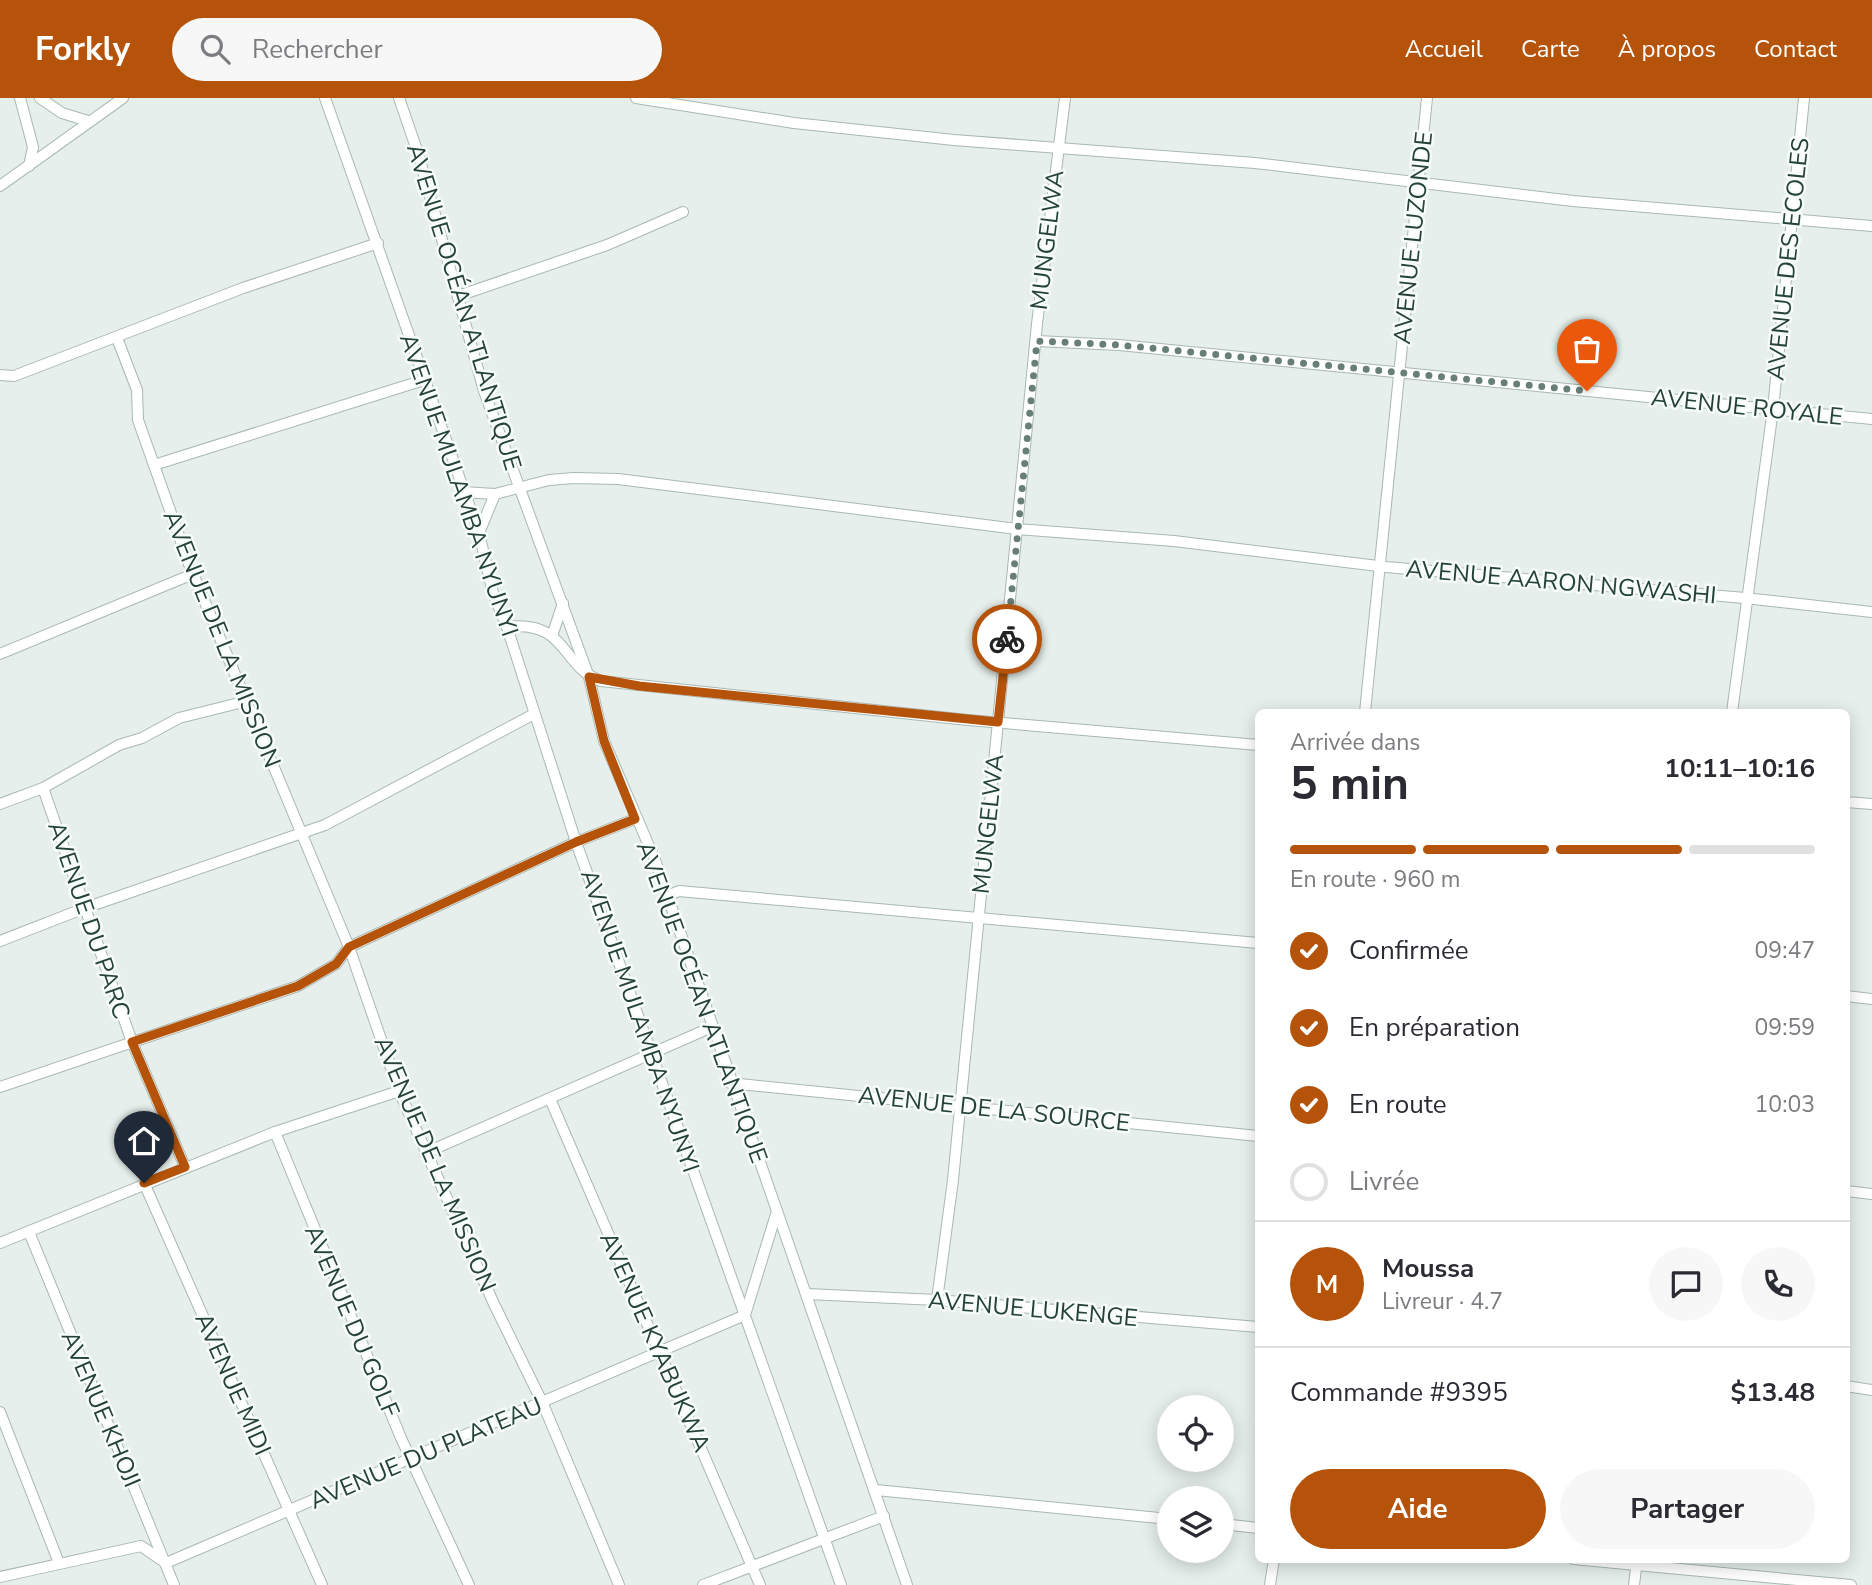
<!DOCTYPE html>
<html lang="fr">
<head>
<meta charset="utf-8">
<style>
  :root { --surface:#fff; --page:#f7f7f7; --text:#2b2b33; --muted:#7c7c81; --line:#e1e1e2; --accent:#b45309 }
  body { margin:0; font-family:"Nunito Sans",sans-serif; background:var(--page); color:var(--text); height:100vh; display:flex; flex-direction:column; font-size:26px; white-space:nowrap }
  * { box-sizing:border-box; margin:0 }
  p { font-size:23px; color:var(--muted) }
  .icon { flex:none; width:38px; height:38px; fill:none; stroke:currentColor; stroke-width:2; stroke-linecap:round; stroke-linejoin:round }
  .map { position:relative; flex:1; overflow:hidden }
  .panel { position:absolute; left:1255px; top:611px; width:595px; height:854px; display:flex; flex-direction:column; background:var(--surface); border-radius:10px; box-shadow:0 4px 18px #0003 }
  .panel>* { flex:none }
  .buttons { position:absolute; left:1157px; top:1297px; display:grid; gap:14px }
  .buttons a { display:grid; place-items:center; width:77px; height:77px; border-radius:50%; background:var(--surface); box-shadow:0 4px 18px #0003; font-size:35px }
  .pin { position:absolute; display:grid; place-items:center; width:60px; height:60px; color:#fff; margin:-72px -30px; border-radius:50% 50% 50% 0; rotate:-45deg; box-shadow:0 0 7px #0007 }
  .pin .icon { rotate:45deg }
  .courier { position:absolute; display:grid; place-items:center; width:70px; height:70px; margin:-35px; border:5px solid #b45309; border-radius:50%; background:#fff; color:#222; box-shadow:0 2px 9px #0007 }
  .summary em { font-style:normal; font-weight:700 }
  .summary div { display:flex; flex-direction:column-reverse }
  .summary { display:flex; align-items:center; justify-content:space-between; height:119px; padding:0 35px }
  h1 { font-size:46px; font-weight:700; line-height:52px }
  .bar { display:grid; grid-template-columns:repeat(4,1fr); gap:10px 7px; align-content:center; height:84px; padding:0 35px }
  .bar i { height:9px; border-radius:5px; background:var(--line) }
  .bar .active { background:var(--accent) }
  .bar p { grid-column:span 4 }
  .line { display:flex; align-items:center; gap:18px; padding:0 35px; border-top:2px solid var(--line) }
  .line div { flex:1 }
  .round { display:grid; place-items:center; flex:none; width:74px; height:74px; border-radius:37px; background:var(--page) }
  ol { padding:0 35px; list-style:none }
  li { display:flex; align-items:center; gap:21px; height:77px }
  li p { margin-inline-start:auto }
  li .icon { padding:7px; border-radius:50%; background:var(--accent); color:#fff; stroke-width:4 }
  li:last-child { color:var(--muted) }
  li i { width:38px; height:38px; border:4px solid var(--line); border-radius:50% }
  .cta { display:flex; gap:14px; margin-top:auto; padding:14px 35px }
  .cta a { flex:1; height:80px; border-radius:42px; background:var(--accent); color:#fff; font-size:28px; font-weight:700; line-height:80px; text-align:center }
  .cta a+a { background:var(--page); color:var(--text) }
  header { display:flex; align-items:center; gap:42px; box-sizing:border-box; height:98px; padding:0 35px; background:var(--accent); color:#fff }
  header strong { font-size:33px }
  nav { display:flex; gap:38px; margin-inline-start:auto; font-size:24px }
  .search { width:490px; height:63px; background:var(--page); display:flex; align-items:center; gap:18px; box-sizing:border-box; padding:0 24px; border-radius:38px; color:var(--muted); font-size:26px }
  .map>svg:first-child { display:block }
</style>
</head>
<body>
<header>
<strong>Forkly</strong>
<div class="search"><svg class="icon" aria-label="search" viewBox="0 0 24 24"><circle cx="10" cy="10" r="6"/><path d="M15 15l6 6"/></svg>Rechercher</div>
<nav><a>Accueil</a><a>Carte</a><a>À propos</a><a>Contact</a></nav>
</header>
<div class="map">
<svg width="1872" height="1487" viewBox="0 0 1872 1487">
  <rect width="100%" height="100%" fill="#e6efeb"/>
  <g fill="none" stroke-linecap="round" stroke-linejoin="round">
    <g stroke="#a8b8b2" stroke-width="12">
      <g id="minor">
        <polyline points="20,0 33,49 29,68"/>
        <polyline points="40,0 62,15 88,23"/>
        <polyline points="325,0 479,435 493,495 507,529 576,744 841,1487"/>
        <polyline points="399,0 418,55 484,293 589,579 604,643 655,762 907,1487"/>
        <polyline points="636,0 794,25 954,42 1255,65 1573,103 1872,128"/>
        <polyline points="0,88 123,0"/>
        <polyline points="458,198 607,147 683,114"/>
        <polyline points="117,240 137,292 138,322 189,466 349,849 399,993 494,1206 543,1306 619,1487"/>
        <polyline points="1037,243 1119,247 1872,321"/>
        <polyline points="0,277 14,278 243,190 378,145"/>
        <polyline points="154,367 424,282"/>
        <polyline points="463,394 495,396 549,382 574,380 618,381 1017,431 1174,443 1386,469 1745,500 1872,514"/>
        <polyline points="479,435 495,396"/>
        <path d="M 507,529 C 568,522 560,568 601,583 L 968,622 L 1258,647"/>
        <polyline points="552,538 563,505"/>
        <polyline points="0,556 193,476"/>
        <polyline points="1365,614 1427,0"/>
        <polyline points="1732,614 1773,311 1804,0"/>
        <polyline points="43,690 132,944 185,1069"/>
        <polyline points="1846,704 1872,706"/>
        <polyline points="0,706 43,690 119,647 142,640 179,620 247,603"/>
        <polyline points="667,798 679,793 1258,845"/>
        <polyline points="0,843 85,810 325,727 534,616"/>
        <polyline points="1846,898 1872,901"/>
        <polyline points="730,985 1258,1038"/>
        <polyline points="0,989 298,888 336,866 349,849 576,744 635,721"/>
        <polyline points="550,1001 760,1487"/>
        <polyline points="275,1034 401,1340 469,1487"/>
        <polyline points="425,1055 712,929"/>
        <polyline points="144,1085 322,1487"/>
        <polyline points="1846,1093 1872,1096"/>
        <polyline points="29,1134 174,1487"/>
        <polyline points="0,1145 275,1034 399,993"/>
        <polyline points="807,1196 937,1202 1258,1229"/>
        <polyline points="937,1202 953,1082 1037,226 1065,0"/>
        <polyline points="1846,1288 1872,1292"/>
        <polyline points="0,1314 59,1465"/>
        <polyline points="876,1392 1169,1421"/>
        <polyline points="1222,1426 1258,1430"/>
        <polyline points="1573,1461 1851,1487"/>
        <polyline points="0,1479 141,1448 166,1465 745,1217 777,1113"/>
        <polyline points="703,1487 884,1418"/>
        <polyline points="1270,1487 1274,1461"/>
        <polyline points="1634,1487 1637,1462"/>
      </g>
    </g>
    <use href="#minor" stroke="#fff" stroke-width="10"/>
  </g>
  <g fill="none" stroke-linecap="round" stroke-linejoin="round">
    <polyline stroke="#687f78" stroke-width="7" stroke-dasharray="0 12.6" points="1007,541 1037,243 1119,247 1587,293"/>
    <polyline stroke="#b45309" stroke-width="9" points="144,1085 185,1069 132,944 298,888 336,866 349,849 576,744 635,721 604,643 589,579 639,588 998,624 1007,541"/>
  </g>
  <g text-anchor="middle" stroke-width="5" stroke-linejoin="round" paint-order="stroke">
    <g font-size="24" fill="#24423a" stroke="#f7fbf9">
      <text transform="translate(1413 140) rotate(-84)" y="8">AVENUE LUZONDE</text>
      <text transform="translate(1047 142) rotate(-83)" y="8">MUNGELWA</text>
      <text transform="translate(1788 161) rotate(-84)" y="8">AVENUE DES ECOLES</text>
      <text transform="translate(464 209) rotate(73)" y="8">AVENUE OCÉAN ATLANTIQUE</text>
      <text transform="translate(1747 309) rotate(6)" y="8">AVENUE ROYALE</text>
      <text transform="translate(459 387) rotate(71)" y="8">AVENUE MULAMBA NYUNYI</text>
      <text transform="translate(1561 484) rotate(5)" y="8">AVENUE AARON NGWASHI</text>
      <text transform="translate(222 541) rotate(68)" y="8">AVENUE DE LA MISSION</text>
      <text transform="translate(988 726) rotate(-84)" y="8">MUNGELWA</text>
      <text transform="translate(89 822) rotate(71)" y="8">AVENUE DU PARC</text>
      <text transform="translate(702 904) rotate(70)" y="8">AVENUE OCÉAN ATLANTIQUE</text>
      <text transform="translate(640 923) rotate(71)" y="8">AVENUE MULAMBA NYUNYI</text>
      <text transform="translate(994 1011) rotate(6)" y="8">AVENUE DE LA SOURCE</text>
      <text transform="translate(435 1066) rotate(67)" y="8">AVENUE DE LA MISSION</text>
      <text transform="translate(1033 1211) rotate(5)" y="8">AVENUE LUKENGE</text>
      <text transform="translate(352 1223) rotate(67)" y="8">AVENUE DU GOLF</text>
      <text transform="translate(655 1244) rotate(66)" y="8">AVENUE KYABUKWA</text>
      <text transform="translate(233 1286) rotate(66)" y="8">AVENUE MIDI</text>
      <text transform="translate(101 1311) rotate(67)" y="8">AVENUE KHOJI</text>
      <text transform="translate(426 1355) rotate(-23)" y="8">AVENUE DU PLATEAU</text>
    </g>
  </g>
</svg>
<div class="buttons">
<a><svg class="icon" aria-label="locate" viewBox="0 0 24 24"><circle cx="12" cy="12" r="6"/><path d="M12 2v4M12 18v4M2 12h4M18 12h4"/></svg></a>
<a><svg class="icon" aria-label="layers" viewBox="0 0 24 24"><path d="M12 4l9 5-9 5-9-5zM3 14l9 5 9-5"/></svg></a>
</div>
<div class="pin" style="left:1587px;top:293px;background:#ea580c"><svg class="icon" aria-label="bag" viewBox="0 0 24 24"><path d="M5 8h14l-1 12H6zM9 8a3 3 0 0 1 6 0"/></svg></div>
<div class="pin" style="left:144px;top:1085px;background:#1f2937"><svg class="icon" aria-label="home" viewBox="0 0 24 24"><path d="M3 11l9-7 9 7M6 9v11h12V9"/></svg></div>
<div class="courier" style="left:1007px;top:541px"><svg class="icon" aria-label="bike" viewBox="0 0 24 24"><circle cx="6" cy="16" r="4"/><circle cx="18" cy="16" r="4"/><path d="M6 16l4-8h5l3 8M10 8l3 8H6M13 5h3"/></svg></div>
<section class="panel">
<div class="summary"><div><h1>5 min</h1><p>Arrivée dans</p></div><em>10:11–10:16</em></div>
<div class="bar"><i class="active"></i><i class="active"></i><i class="active"></i><i></i><p>En route · 960 m</p></div>
<ol>
<li><svg class="icon" aria-label="check" viewBox="0 0 24 24"><path d="M5 12l5 5 9-10"/></svg>Confirmée<p>09:47</p></li>
<li><svg class="icon" aria-label="check" viewBox="0 0 24 24"><path d="M5 12l5 5 9-10"/></svg>En préparation<p>09:59</p></li>
<li><svg class="icon" aria-label="check" viewBox="0 0 24 24"><path d="M5 12l5 5 9-10"/></svg>En route<p>10:03</p></li>
<li><i></i>Livrée</li>
</ol>
<div class="line" style="height:126px"><b class="round" style="background:var(--accent);color:#fff">M</b><div><b>Moussa</b><p>Livreur · 4.7</p></div><a class="round"><svg class="icon" aria-label="chat" viewBox="0 0 24 24"><path d="M4 5h16v11H9l-5 4z"/></svg></a><a class="round"><svg class="icon" aria-label="phone" viewBox="0 0 24 24"><path d="M5 4h4l2 5-3 2q2 4 5 5l2-3 5 2v4C11 20 4 13 5 4z"/></svg></a></div>
<div class="line" style="height:91px"><div>Commande #9395</div><b>$13.48</b></div>
<div class="cta"><a>Aide</a><a>Partager</a></div>
</section>
</div>
</body>
</html>
